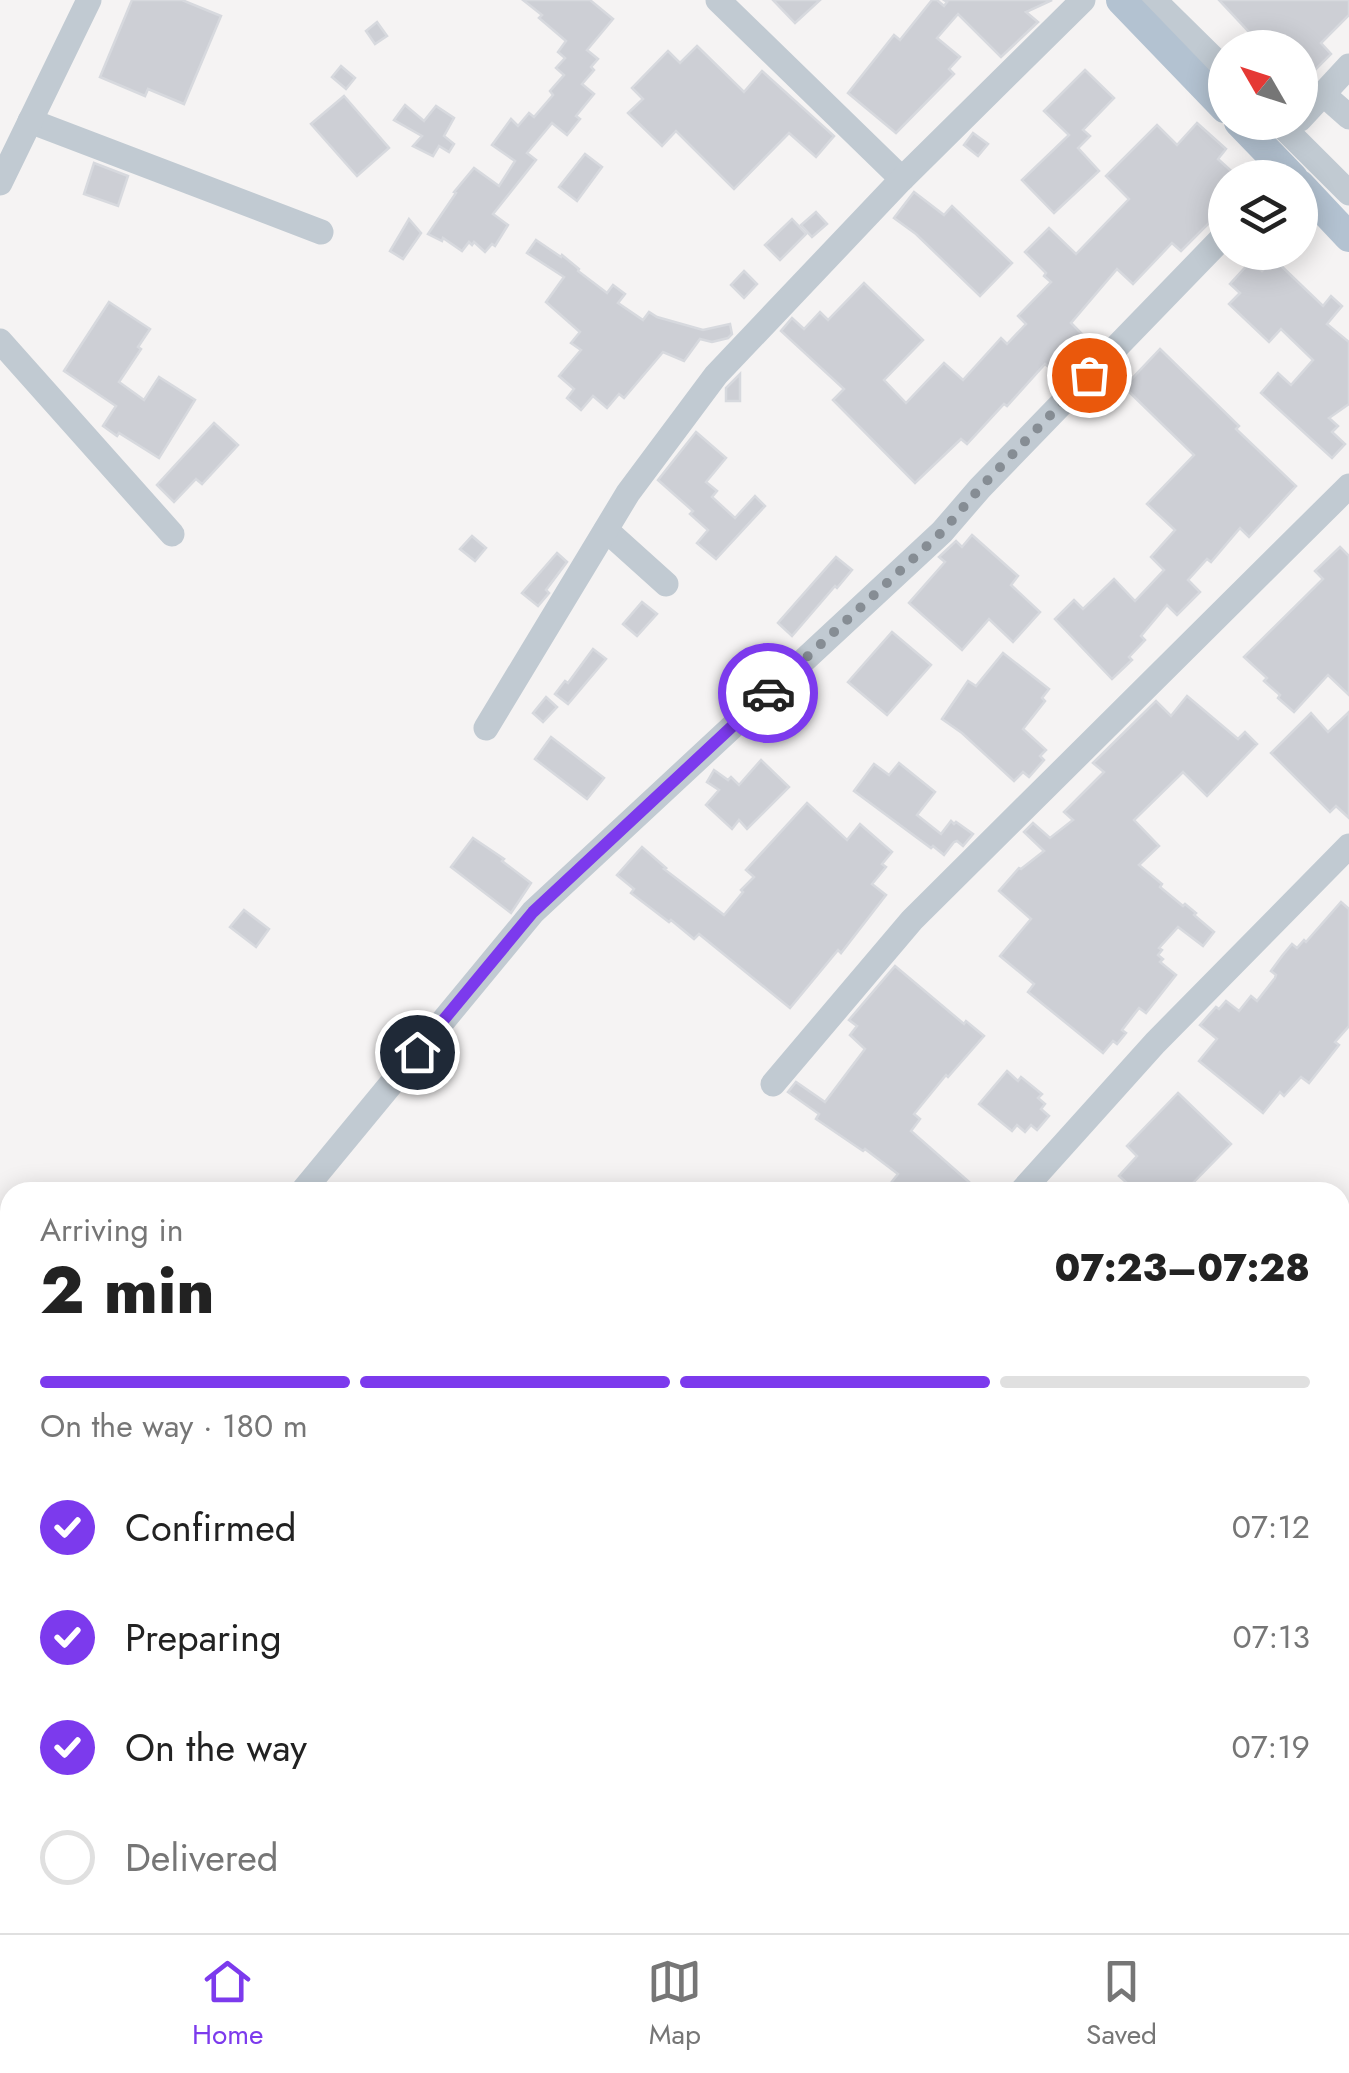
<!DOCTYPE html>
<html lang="en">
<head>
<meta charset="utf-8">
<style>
  :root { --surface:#fff; --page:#f6f6f6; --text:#222; --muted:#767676; --line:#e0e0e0; --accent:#7c3aed }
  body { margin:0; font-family:Jost,sans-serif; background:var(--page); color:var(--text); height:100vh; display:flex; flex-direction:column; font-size:38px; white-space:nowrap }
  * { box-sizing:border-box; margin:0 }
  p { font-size:32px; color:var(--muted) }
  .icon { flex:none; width:55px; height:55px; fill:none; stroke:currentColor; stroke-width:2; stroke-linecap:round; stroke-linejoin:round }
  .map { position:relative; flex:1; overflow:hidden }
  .sheet { position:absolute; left:0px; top:1182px; width:1350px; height:752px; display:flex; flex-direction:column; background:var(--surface); border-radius:30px 30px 0 0; box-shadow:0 5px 25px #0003 }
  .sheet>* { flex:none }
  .needle { width:65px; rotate:309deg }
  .fabs { position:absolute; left:1208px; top:30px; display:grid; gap:20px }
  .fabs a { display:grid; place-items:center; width:110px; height:110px; border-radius:50%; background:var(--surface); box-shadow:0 5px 25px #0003; font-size:50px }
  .pin { position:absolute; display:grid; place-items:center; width:85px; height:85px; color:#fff; margin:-42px; border:5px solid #fff; border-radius:50%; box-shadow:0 2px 10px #0007 }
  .courier { position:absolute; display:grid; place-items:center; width:100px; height:100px; margin:-50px; border:8px solid #7c3aed; border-radius:50%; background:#fff; color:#222; box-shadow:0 2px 12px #0007 }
  .overview em { font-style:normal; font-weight:800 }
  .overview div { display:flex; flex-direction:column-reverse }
  .overview { display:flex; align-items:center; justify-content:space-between; height:170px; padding:0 40px }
  h1 { font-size:65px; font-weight:800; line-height:75px }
  .bar { display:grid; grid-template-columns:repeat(4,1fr); gap:15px 10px; align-content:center; height:120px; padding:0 40px }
  .bar i { height:12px; border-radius:8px; background:var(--line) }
  .bar .active { background:var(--accent) }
  .bar p { grid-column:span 4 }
  ol { padding:0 40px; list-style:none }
  li { display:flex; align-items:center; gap:30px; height:110px }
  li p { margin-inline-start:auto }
  li .icon { padding:10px; border-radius:50%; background:var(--accent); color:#fff; stroke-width:4 }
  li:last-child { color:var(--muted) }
  li i { width:55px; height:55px; border:5px solid var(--line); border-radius:50% }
  .dock { display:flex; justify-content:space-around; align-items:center; height:140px; border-top:2px solid var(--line); background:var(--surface); font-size:28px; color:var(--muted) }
  .dock a { display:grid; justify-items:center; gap:5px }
  .dock .active { color:var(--accent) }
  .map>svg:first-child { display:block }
</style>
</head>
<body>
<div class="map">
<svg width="1349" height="1933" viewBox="0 0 1349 1933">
  <rect width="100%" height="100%" fill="#f5f3f3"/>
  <g fill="#cdcfd5" stroke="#d7d9de" stroke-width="2.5">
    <polygon points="132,0 182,0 221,16 184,104 148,89 145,96 100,77"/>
    <polygon points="523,0 590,0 613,19 587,50 598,59 591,67 594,70 582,84 594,94 576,116 580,119 567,135 552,123 527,153 536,160 493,214 508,225 495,246 492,244 485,252 474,242 472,245 469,242 462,251 443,238 442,241 428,234 456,193 454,192 474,168 499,186 515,161 492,145 511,119 518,126 529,113 534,117 553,95 550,91 564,75 556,68 565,58 558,52 566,41 539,18 542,15"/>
    <polygon points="773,0 820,0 795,23"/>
    <polygon points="932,0 937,0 944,6 947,2 944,0 1052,0 1026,12 1038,22 1001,57 958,14 937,38 960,57 949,69 954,74 896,133 848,93 894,35 900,40"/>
    <polygon points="1219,0 1349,0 1349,15 1321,43 1331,54 1309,76 1300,66 1300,48 1264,48"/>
    <polygon points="377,22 387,36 375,44 366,31"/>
    <polygon points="697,46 744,92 762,71 834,136 816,157 789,133 734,189 676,131 662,146 628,113 643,99 632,88 668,51 680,63"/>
    <polygon points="341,66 355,78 346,89 332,77"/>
    <polygon points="1085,70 1114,98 1083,130 1090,136 1078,148 1099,171 1054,213 1022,180 1069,135 1044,111"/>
    <polygon points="344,96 389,148 357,176 311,124"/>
    <polygon points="405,105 424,121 436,106 454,118 444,136 454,144 449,152 439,146 433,156 413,146 422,136 394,120"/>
    <polygon points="1197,123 1226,149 1218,159 1239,178 1225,178 1225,207 1181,251 1172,243 1133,284 1117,269 1071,323 1082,334 1050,368 1045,364 1007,406 1004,404 967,444 961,439 915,483 833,400 844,389 781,331 792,318 804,329 820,312 828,320 864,283 923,340 884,380 906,403 944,363 963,380 1001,338 1007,344 1026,324 1018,316 1051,282 1044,276 1046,273 1025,252 1049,228 1076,254 1129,199 1106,176 1157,125 1177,145"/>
    <polygon points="973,133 988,144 978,156 964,145"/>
    <polygon points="585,154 602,167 577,201 559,187"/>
    <polygon points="94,163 128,176 118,206 84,194"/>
    <polygon points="914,192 944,215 952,206 1012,263 980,296 916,234 894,218"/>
    <polygon points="816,212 827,224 812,237 801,225"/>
    <polygon points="409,219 421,233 403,259 390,251"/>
    <polygon points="792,219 806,234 780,260 765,245"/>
    <polygon points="536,240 561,257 562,255 579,269 578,271 607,293 613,285 625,294 618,303 643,320 649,312 657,317 703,330 730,324 732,334 728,338 712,342 700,339 684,361 663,352 624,398 619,394 607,408 593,396 581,410 567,398 574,389 559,376 581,350 571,343 580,332 546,302 564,277 527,253"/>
    <polygon points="1274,259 1323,306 1331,296 1342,306 1327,324 1349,342 1349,404 1329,418 1338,426 1332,432 1345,444 1332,458 1261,393 1278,373 1291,385 1313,360 1281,329 1269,342 1229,304 1240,293 1230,284 1251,261 1262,271"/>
    <polygon points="744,271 757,284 744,298 731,285"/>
    <polygon points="109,302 150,329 138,347 141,349 119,382 144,400 159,377 195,400 159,458 119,433 117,436 103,426 116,406 64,371"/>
    <polygon points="1160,349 1239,426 1236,429 1296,486 1249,537 1240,528 1211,562 1207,559 1188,580 1200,592 1177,615 1167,605 1141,636 1145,640 1129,657 1132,660 1112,679 1055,619 1074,600 1083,609 1114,579 1135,601 1164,570 1151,557 1175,530 1147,504 1194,455 1124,387"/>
    <polygon points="740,374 740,401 726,401 726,388"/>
    <polygon points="214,423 238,445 202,484 196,479 174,502 157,485"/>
    <polygon points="696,432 726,458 706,482 717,491 712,497 735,518 755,496 765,506 716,559 697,543 708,530 690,514 693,511 658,480"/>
    <polygon points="972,535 1018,576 1011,585 1040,612 1013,642 989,619 962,650 909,603 945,562 939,557 956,541 962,547"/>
    <polygon points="472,536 486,548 475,561 460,549"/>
    <polygon points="1340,547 1349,556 1349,695 1328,675 1294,712 1278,698 1280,695 1264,681 1267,678 1244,657 1323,579 1315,571"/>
    <polygon points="557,553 567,562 546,590 549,593 538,606 522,593"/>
    <polygon points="836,557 852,570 837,588 835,586 792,636 778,623"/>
    <polygon points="642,602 657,614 637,636 623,624"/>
    <polygon points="892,632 931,665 887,715 848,682"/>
    <polygon points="593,649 606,659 568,704 555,694 565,681 568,683"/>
    <polygon points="1003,653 1049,689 1042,698 1045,701 1023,729 1046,750 1040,756 1044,760 1029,777 1023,772 1014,781 962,733 942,719 968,681 976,686"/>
    <polygon points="1187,696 1238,739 1245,732 1257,744 1207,796 1183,772 1134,820 1159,846 1139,865 1162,884 1160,887 1183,906 1185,904 1196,913 1194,915 1214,932 1203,946 1178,927 1159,948 1162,950 1158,955 1163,959 1160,962 1176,975 1146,1013 1139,1008 1122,1030 1126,1033 1117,1044 1113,1041 1103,1053 1028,992 1034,984 1000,956 1031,919 999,891 1019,868 1021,869 1044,851 1024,832 1033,823 1050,838 1073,820 1064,812 1104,772 1093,763 1156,701 1171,716"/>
    <polygon points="546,697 557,707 543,722 533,713"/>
    <polygon points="1349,712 1349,818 1336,806 1330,812 1271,753 1311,713 1328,732"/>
    <polygon points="551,737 604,778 587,799 535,759"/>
    <polygon points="761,760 789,787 747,829 739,820 732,829 706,805 719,790 707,782 714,770 728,780 731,777 739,785"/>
    <polygon points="899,763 935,792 917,815 941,834 951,821 954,824 956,822 973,834 963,846 957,841 954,842 944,855 933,846 931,848 854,791 874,764 889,775"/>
    <polygon points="807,803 847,840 860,824 892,852 882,864 886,867 872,884 886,895 841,953 838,950 790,1008 699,934 694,939 671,920 669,922 648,906 631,893 634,889 617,875 642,847 666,868 664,869 724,915 743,892 741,890 754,877 746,870"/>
    <polygon points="473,838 504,859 502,861 531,883 511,913 451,867"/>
    <polygon points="1341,902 1349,909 1349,1026 1335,1042 1339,1045 1309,1083 1301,1077 1284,1096 1280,1092 1263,1113 1199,1061 1217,1039 1200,1025 1216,1007 1219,1009 1226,1001 1239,1011 1251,996 1257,1001 1275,978 1276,975 1271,971 1282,956 1292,944 1297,948 1304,940 1306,942"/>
    <polygon points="244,910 269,929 256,947 230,927"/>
    <polygon points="895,966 964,1024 966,1021 984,1036 948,1077 946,1075 914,1114 920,1119 911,1131 969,1182 961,1192 900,1192 890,1184 898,1174 865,1149 863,1151 816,1119 819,1114 788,1092 796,1082 825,1102 865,1049 850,1035 857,1026 849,1020"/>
    <polygon points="1007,1071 1018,1081 1021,1077 1042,1094 1038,1098 1045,1104 1041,1109 1049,1116 1037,1130 1031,1125 1025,1132 1017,1125 1012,1131 979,1104"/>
    <polygon points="1178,1093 1231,1144 1184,1192 1137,1192 1119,1176 1137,1156 1127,1146"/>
  </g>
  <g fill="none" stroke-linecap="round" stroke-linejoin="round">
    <g stroke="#c1cad2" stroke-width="25">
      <polyline points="718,0 902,179"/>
      <polyline points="1154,0 1225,70"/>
      <polyline points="1323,94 1349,117"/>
      <polyline points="1300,119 1349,66"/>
      <polyline points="30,121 321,232"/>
      <polyline points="1278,122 1349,193"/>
      <polyline points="0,183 89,0"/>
      <polyline points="0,341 172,534"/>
      <polyline points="606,530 666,584"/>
      <polyline points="486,728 628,493 716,375 902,179 1083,0"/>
      <polyline points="773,1084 912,920 1349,486"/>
      <polyline points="302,1192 533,912 942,532 980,488 1225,235"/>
      <polyline points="1021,1192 1155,1043 1349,846"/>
      <polyline points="0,1225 10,1232"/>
      <polyline points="1340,1455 1349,1443"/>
      <polyline points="0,1513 10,1504"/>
      <polyline points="1340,1528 1349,1516"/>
      <polyline points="1340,1591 1349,1579"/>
      <polyline points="0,1860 10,1867"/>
      <polyline points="91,1925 102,1933"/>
      <polyline points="262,1933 268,1925"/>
      <polyline points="1043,1933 1046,1925"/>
      <polyline points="1063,1933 1066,1925"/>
      <polyline points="1090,1933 1094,1925"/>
    </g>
    <g stroke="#b3c2d1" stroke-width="30">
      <polyline points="1121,0 1225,108"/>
      <polyline points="1239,122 1293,178"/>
      <polyline points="1300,185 1349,237"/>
    </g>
  </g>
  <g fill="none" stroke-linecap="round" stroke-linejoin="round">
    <polyline stroke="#868d94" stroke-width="10" stroke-dasharray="0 18" points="768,693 942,532 980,488 1089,375"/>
    <polyline stroke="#7c3aed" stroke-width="12" points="417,1052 533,912 768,693"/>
  </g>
</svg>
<div class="fabs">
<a><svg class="needle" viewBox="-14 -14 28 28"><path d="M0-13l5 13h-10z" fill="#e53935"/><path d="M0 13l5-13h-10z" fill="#767676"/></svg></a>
<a><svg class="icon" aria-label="layers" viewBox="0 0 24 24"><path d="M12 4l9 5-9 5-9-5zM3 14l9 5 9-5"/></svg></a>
</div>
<div class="pin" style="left:1089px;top:375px;background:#ea580c"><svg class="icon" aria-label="bag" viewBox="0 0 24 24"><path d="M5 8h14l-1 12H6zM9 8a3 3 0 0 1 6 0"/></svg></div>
<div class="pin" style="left:417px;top:1052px;background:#1f2937"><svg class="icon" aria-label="home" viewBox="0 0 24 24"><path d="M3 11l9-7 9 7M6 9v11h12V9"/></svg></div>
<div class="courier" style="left:768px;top:693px"><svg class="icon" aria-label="car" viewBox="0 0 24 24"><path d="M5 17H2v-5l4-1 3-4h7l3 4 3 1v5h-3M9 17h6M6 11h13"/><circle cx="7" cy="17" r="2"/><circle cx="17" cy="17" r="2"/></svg></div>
<section class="sheet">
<div class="overview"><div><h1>2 min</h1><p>Arriving in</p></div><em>07:23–07:28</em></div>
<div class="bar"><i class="active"></i><i class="active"></i><i class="active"></i><i></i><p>On the way · 180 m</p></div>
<ol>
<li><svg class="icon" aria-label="check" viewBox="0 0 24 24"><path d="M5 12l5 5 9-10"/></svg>Confirmed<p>07:12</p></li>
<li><svg class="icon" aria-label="check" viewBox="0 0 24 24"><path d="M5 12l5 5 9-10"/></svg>Preparing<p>07:13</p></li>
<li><svg class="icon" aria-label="check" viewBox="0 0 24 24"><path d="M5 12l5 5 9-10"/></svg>On the way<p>07:19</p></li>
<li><i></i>Delivered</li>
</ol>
</section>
</div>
<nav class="dock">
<a class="active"><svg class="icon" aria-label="home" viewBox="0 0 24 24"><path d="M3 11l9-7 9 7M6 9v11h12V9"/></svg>Home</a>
<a><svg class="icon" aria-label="map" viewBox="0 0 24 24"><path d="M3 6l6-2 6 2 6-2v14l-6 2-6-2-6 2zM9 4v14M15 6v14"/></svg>Map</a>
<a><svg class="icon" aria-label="saved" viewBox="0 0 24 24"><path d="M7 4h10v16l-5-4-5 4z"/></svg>Saved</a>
</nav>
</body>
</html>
